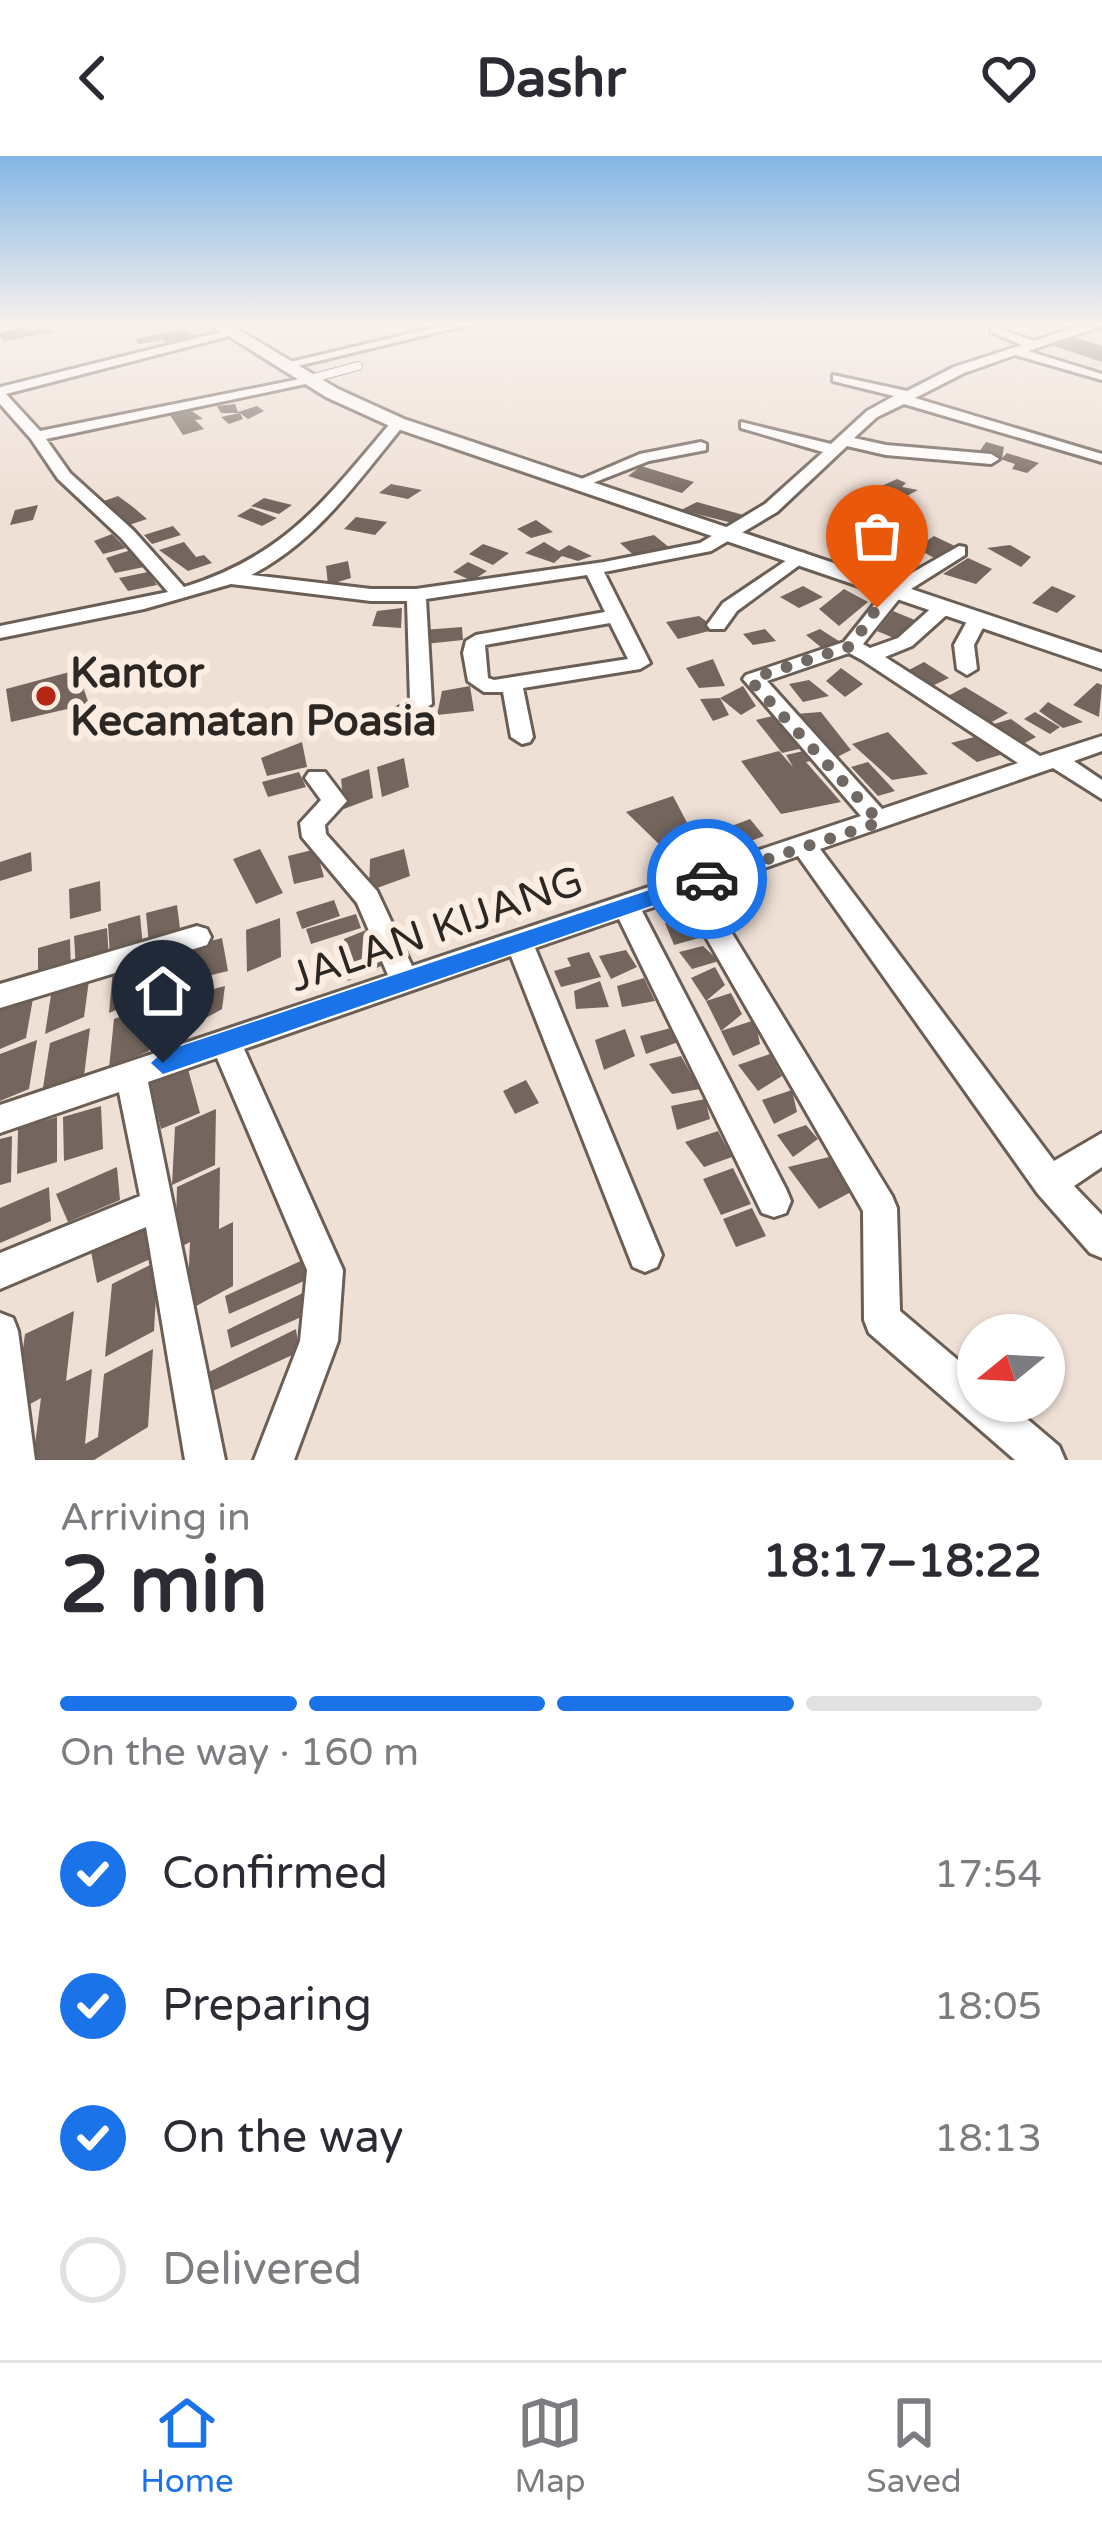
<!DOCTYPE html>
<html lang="en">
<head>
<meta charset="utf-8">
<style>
  :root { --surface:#fff; --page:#f7f7f7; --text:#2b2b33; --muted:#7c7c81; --line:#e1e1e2; --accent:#1a73e8 }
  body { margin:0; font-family:"Varela Round",sans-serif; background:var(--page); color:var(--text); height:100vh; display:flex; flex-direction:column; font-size:45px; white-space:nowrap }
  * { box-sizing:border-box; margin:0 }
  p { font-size:39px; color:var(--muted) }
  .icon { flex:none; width:66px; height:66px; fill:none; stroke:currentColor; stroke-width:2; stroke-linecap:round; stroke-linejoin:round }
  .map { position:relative; height:1304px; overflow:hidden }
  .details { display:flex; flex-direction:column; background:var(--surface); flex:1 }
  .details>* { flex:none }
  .needle { width:78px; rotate:252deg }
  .controls { position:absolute; left:957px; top:1158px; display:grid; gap:24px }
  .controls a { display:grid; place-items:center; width:108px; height:108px; border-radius:50%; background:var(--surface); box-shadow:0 3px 9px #0004; font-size:60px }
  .pin { position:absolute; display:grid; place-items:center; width:102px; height:102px; color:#fff; margin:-123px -51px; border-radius:50% 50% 50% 0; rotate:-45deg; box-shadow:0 0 12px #0007 }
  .pin .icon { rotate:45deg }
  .courier { position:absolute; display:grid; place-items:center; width:120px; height:120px; margin:-60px; border:9px solid #1a73e8; border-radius:50%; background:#fff; color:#222; box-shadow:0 3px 15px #0007 }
  .headline em { font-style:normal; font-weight:800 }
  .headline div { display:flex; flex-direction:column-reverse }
  .headline { display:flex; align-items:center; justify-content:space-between; height:204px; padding:0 60px }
  h1 { font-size:78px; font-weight:800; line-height:90px }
  .bar { display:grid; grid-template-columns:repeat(4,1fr); gap:18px 12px; align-content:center; height:144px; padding:0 60px }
  .bar i { height:15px; border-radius:9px; background:var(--line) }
  .bar .active { background:var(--accent) }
  .bar p { grid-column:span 4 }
  ol { padding:0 60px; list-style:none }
  li { display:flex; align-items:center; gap:36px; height:132px }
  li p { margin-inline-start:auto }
  li .icon { padding:12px; border-radius:50%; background:var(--accent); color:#fff; stroke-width:4 }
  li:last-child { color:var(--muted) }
  li i { width:66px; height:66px; border:6px solid var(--line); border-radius:50% }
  header { display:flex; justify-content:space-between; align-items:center; height:156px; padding:0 60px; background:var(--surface); font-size:54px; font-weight:800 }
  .dock { display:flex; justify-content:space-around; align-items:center; height:168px; border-top:3px solid var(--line); background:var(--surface); font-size:33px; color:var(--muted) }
  .dock a { display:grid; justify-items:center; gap:6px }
  .dock .active { color:var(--accent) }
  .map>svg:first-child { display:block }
</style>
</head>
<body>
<header><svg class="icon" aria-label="back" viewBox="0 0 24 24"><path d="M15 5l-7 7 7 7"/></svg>Dashr<svg class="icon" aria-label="heart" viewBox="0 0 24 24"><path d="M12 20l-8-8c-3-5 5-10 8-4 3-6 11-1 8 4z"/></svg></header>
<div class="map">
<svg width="1102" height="1304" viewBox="0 0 1102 1304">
  <rect width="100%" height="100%" fill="#efe0d6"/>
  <g fill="#74665e">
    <polygon points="27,171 29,175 50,171 54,176 3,185 0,180 0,176"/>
    <polygon points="185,173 198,182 168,188 162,184 139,188 134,183"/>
    <polygon points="1064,178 1102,190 1102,206 1042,186"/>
    <polygon points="235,248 238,256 257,250 264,255 248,263 240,257 243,263 229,268 221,261 240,257 221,257 217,250"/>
    <polygon points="192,255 203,263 195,264 204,273 183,279 170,259"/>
    <polygon points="986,286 1004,291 1002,302 1007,297 1039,307 1027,317 1012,313 1015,308 979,296"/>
    <polygon points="641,310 694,326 682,337 628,320"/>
    <polygon points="897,323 906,327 902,331 918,334 894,347 863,336 870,330 877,332"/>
    <polygon points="391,328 422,334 408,343 379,337"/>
    <polygon points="118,340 133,351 147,363 126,370 98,347"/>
    <polygon points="264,342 292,349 279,358 251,350"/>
    <polygon points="697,346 747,360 736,368 681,354"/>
    <polygon points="38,349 33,364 10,369 15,354"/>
    <polygon points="251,352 277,362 262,370 237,360"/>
    <polygon points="356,361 387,366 375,379 344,373"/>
    <polygon points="536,364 553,376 531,382 517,373"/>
    <polygon points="173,370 181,379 152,388 144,379"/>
    <polygon points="112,378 126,392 103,398 94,385"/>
    <polygon points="654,379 670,392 637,402 620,387"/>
    <polygon points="934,380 957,391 934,402 916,392"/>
    <polygon points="184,386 196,401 204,399 212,407 188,415 159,394"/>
    <polygon points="544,386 559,395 569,389 592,400 578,405 562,400 554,407 525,397"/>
    <polygon points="483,388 509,397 493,409 469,398"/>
    <polygon points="1010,389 1031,401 1021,411 987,392"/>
    <polygon points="134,393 144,411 115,417 106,402"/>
    <polygon points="968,402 992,413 976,428 943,418"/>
    <polygon points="348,405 351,422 328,429 326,410"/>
    <polygon points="468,406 487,415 472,425 453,416"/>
    <polygon points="148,416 157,429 128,435 119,422"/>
    <polygon points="803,430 823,441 799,452 780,441"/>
    <polygon points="1052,430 1076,440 1057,457 1032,447"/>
    <polygon points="844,433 868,446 839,470 819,453"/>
    <polygon points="402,452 401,472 372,470 377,455"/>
    <polygon points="893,455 922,467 901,485 877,475"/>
    <polygon points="699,460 717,473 678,483 666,466"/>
    <polygon points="462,471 463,484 425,488 423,474"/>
    <polygon points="765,473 776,485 753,489 743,478"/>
    <polygon points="820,473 845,489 828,497 806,479"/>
    <polygon points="135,503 132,525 104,534 108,510"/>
    <polygon points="713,503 725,530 699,532 686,512"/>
    <polygon points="924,506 949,522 932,530 907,515"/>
    <polygon points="841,512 863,528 845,541 826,525"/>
    <polygon points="77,514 89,548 11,566 6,533"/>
    <polygon points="809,524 829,540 803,546 789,528"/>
    <polygon points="1097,527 1102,529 1099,561 1073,549"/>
    <polygon points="470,530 474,555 437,559 442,535"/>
    <polygon points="743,530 756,550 741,559 720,542"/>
    <polygon points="965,531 1008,557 990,567 948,540"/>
    <polygon points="720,542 729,559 713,565 700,543"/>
    <polygon points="1048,546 1083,566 1063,572 1039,555"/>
    <polygon points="821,556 851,594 835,602 795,558"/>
    <polygon points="1035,556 1060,571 1050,578 1024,563"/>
    <polygon points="777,559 803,592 782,597 756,564"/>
    <polygon points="1011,563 1036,581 1023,588 994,568"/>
    <polygon points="888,576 928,618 892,624 852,588"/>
    <polygon points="990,577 1010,596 977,606 951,587"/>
    <polygon points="302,586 307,611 267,620 261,602"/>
    <polygon points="812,593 820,603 806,606 841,646 781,658 741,605 779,595 793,611 786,599"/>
    <polygon points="404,602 409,631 382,641 377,611"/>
    <polygon points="868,606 895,635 878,640 851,611"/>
    <polygon points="369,613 373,642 344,653 341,623"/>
    <polygon points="299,616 306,631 268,641 262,626"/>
    <polygon points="673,640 691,674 664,693 626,656"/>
    <polygon points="750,663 764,680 735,691 721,674"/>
    <polygon points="260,693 283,737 256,748 233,703"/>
    <polygon points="316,693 324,721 294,728 288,700"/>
    <polygon points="404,693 410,720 369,735 370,703"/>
    <polygon points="31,696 32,715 0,725 0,706"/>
    <polygon points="100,725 101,755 70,763 69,733"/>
    <polygon points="334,744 340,760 302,773 296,756"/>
    <polygon points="177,749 181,780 149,788 146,757"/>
    <polygon points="356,758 361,772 311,788 306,773"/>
    <polygon points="140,759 143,791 110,800 108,768"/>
    <polygon points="690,761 699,782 674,789 665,767"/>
    <polygon points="280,762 281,801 247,816 246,774"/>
    <polygon points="376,770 381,810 348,825 344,783"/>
    <polygon points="107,772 109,804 76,813 74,780"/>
    <polygon points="222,782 228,815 195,823 191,790"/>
    <polygon points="70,783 71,816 38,825 38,792"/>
    <polygon points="703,790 719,805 692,813 679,796"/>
    <polygon points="183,791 187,824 154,833 150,799"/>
    <polygon points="626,794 637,811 611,823 599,800"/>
    <polygon points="589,796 601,821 561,831 554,815 571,810 567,802"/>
    <polygon points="150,799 146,841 109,857 113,813"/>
    <polygon points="715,811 725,829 706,845 691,822"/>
    <polygon points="90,817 84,861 45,878 52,832"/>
    <polygon points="644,822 655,845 622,851 617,830"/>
    <polygon points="600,825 609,851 576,853 574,835"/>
    <polygon points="225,830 222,853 179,877 171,844"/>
    <polygon points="34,837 26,882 0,893 0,850"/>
    <polygon points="731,837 742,858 721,875 706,845"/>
    <polygon points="152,849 149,895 109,912 114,863"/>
    <polygon points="755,864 760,888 733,900 721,875"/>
    <polygon points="90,872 84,920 42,938 50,887"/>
    <polygon points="671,872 678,886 646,898 640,880"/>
    <polygon points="625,873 635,900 604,914 595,884"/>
    <polygon points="37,884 29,933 0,945 0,898"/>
    <polygon points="770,898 782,920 758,935 738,909"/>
    <polygon points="681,900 700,933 672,938 649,908"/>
    <polygon points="188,913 200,957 161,973 150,928"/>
    <polygon points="526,924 539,947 515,958 503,935"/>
    <polygon points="792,934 797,956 774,968 762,944"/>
    <polygon points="705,943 710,963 677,974 671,950"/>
    <polygon points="101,950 103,993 64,1005 63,961"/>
    <polygon points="216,953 215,1009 172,1029 175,971"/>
    <polygon points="57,961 57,1006 17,1018 18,972"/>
    <polygon points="806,969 818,983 793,1001 777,979"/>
    <polygon points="718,975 732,1001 704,1011 685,986"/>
    <polygon points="12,980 11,1026 0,1029 0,983"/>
    <polygon points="829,1001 853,1035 819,1053 788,1011"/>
    <polygon points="117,1011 120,1044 68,1066 56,1038"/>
    <polygon points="220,1011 219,1073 233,1066 233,1130 187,1155 190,1086 175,1094 177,1031"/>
    <polygon points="733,1012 751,1048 721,1059 703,1023"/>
    <polygon points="49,1031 51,1065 0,1087 0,1052"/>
    <polygon points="752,1052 766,1080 736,1091 723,1063"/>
    <polygon points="150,1069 157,1100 97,1127 91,1095"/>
    <polygon points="307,1102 311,1122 229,1158 225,1140"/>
    <polygon points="158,1105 154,1175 105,1201 112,1128"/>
    <polygon points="311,1133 315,1155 231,1192 227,1174"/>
    <polygon points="74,1155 66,1225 92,1213 85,1288 98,1281 104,1218 153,1193 148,1271 94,1304 33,1304 41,1242 14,1257 25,1178"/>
    <polygon points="296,1173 299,1196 213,1235 209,1216"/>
  </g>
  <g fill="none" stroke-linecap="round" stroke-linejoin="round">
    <g stroke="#6a5e55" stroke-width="10">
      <polyline id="service" points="310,223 358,210"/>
    </g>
    <g stroke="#6a5e55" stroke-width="6">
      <g id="minor">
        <polygon points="11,167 33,167 0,177 0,169"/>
        <polygon points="454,167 476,167 285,213 278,209"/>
        <path d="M 1087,167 L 1102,167 L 1102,170 L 1028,195 L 1102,218 L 1102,224 L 1015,199 L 964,217 L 915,242 L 1102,298 L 1102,306 L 904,248 L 877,261 L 854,282 L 886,289 L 991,298 L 999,303 L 991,308 L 886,299 L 847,290 L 777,356 L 711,395 L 604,416 L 650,507 L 640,513 L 523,532 L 533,581 L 530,586 L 522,588 L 511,581 L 503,536 L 484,536 L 468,525 L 463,497 L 466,485 L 476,479 L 605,456 L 587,419 L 426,443 L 432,548 L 378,581 L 370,579 L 367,574 L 370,569 L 410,545 L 407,445 L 371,445 L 231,428 L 144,453 L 0,482 L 0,470 L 168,436 L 121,382 L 58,323 L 31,283 L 0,248 L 0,231 L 233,173 L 233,179 L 6,238 L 40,275 L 315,220 L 315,226 L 310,227 L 46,283 L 70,317 L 133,374 L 184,431 C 287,399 326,343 393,264 L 403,264 L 403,270 C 358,325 316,386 251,419 L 371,433 L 416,433 L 604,406 L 700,387 L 765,348 L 823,296 L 741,272 L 741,266 L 831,288 L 867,255 L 894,240 L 833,225 L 833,219 L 907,235 L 954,211 L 1022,189 L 991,176 L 991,170 L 1034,185 ZM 610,467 L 628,503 L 494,524 L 488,522 L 485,489 Z"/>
        <polygon points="701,286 706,288 706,294 649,305 580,332 572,327 640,298"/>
        <polygon points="882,382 891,387 883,426 874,432 865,426 873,387"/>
        <path d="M 959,390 L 965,391 L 965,399 L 903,438 L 863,488 L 870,492 L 898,482 L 937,447 L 951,447 L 951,455 L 912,490 L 885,501 L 1040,600 L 1102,580 L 1102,595 L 1074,605 L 1102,624 L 1102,643 L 1053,612 L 820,693 L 1054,1005 L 1102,977 L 1102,1011 L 1074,1030 L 1102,1059 L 1102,1102 L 1090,1097 L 1038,1038 L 798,700 L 705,733 L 892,1040 L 897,1052 L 900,1155 L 978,1221 L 978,1245 L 1006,1245 L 1059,1290 L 1065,1304 L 1015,1304 L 869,1177 L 864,1164 L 863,1055 L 683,741 L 642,755 L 786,1033 L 791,1045 L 786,1057 L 774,1061 L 762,1057 L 619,763 L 535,792 L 662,1099 L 657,1111 L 645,1116 L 633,1111 L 511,800 L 244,893 L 343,1114 L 338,1185 L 294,1304 L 254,1304 L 300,1185 L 307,1114 L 217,902 L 148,926 L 225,1304 L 185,1304 L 146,1071 L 0,1133 L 0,1097 L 140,1040 L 119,936 L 0,977 L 0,949 L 388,819 L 357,747 L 302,681 L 300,667 L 321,644 L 305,622 L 309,616 L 325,616 L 347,645 L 325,669 L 326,678 L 377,735 L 412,810 L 861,660 L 743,523 L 746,519 L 844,486 L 889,430 ZM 849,497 L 862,504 L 1018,607 L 882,653 L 767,525 Z"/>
        <polygon points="799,396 805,397 805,405 737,455 724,473 710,473 707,469 723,447"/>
        <polygon points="978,456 988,462 974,489 977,513 967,519 957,513 954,489 971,458"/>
        <polygon points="197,770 207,773 211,781 207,789 0,852 0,828"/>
        <polygon points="0,1157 13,1162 18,1175 35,1304 0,1304"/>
      </g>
    </g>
    <g stroke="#6a5e55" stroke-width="6">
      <polygon id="tertiary" points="208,167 227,167 338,233 404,263 1102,497 1102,513 392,271 326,241"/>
    </g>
    <use href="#service" stroke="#fff" stroke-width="8"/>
    <use href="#minor" fill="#fff" fill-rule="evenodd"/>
    <use href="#tertiary" fill="#fff" fill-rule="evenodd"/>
  </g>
  <linearGradient id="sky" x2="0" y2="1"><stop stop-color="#83b6e5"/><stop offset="0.48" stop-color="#f8f1ed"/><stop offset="1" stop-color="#f8f1ed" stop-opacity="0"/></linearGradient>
  <rect width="1102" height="349" fill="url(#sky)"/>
  <polygon fill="#1a73e8" points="707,715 715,717 715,728 163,918 151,907 163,896"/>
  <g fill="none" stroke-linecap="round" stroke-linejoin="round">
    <polyline stroke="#706862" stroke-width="12" stroke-dasharray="0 21.6" points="707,723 880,666 752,526 756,521 851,490 877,452"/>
  </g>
  <circle fill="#b42714" stroke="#fcede3" stroke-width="4.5" cx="46" cy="540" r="12"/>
  <g text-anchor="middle" stroke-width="12" stroke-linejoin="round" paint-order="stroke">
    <g font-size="42" font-weight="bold" fill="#2c2723" stroke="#fcede3" text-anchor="start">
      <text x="70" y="531">Kantor<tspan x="70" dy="48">Kecamatan Poasia</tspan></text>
    </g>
    <g font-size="42" fill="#2c2723" stroke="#fcede3">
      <text transform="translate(436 772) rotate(-19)" y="15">JALAN KIJANG</text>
    </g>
  </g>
</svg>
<div class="controls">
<a><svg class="needle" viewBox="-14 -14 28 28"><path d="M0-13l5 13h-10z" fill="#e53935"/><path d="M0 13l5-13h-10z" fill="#7c7c81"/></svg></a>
</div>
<div class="pin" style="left:877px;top:452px;background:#ea580c"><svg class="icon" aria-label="bag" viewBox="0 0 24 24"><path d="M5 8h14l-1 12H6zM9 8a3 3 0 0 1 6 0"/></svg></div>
<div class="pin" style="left:163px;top:907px;background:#1f2937"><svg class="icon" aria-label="home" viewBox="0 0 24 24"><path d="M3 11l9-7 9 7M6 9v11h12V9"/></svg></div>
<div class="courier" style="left:707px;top:723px"><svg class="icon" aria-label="car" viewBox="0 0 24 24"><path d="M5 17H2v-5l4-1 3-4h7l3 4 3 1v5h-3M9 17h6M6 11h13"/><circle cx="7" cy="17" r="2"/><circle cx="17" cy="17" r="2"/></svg></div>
</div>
<section class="details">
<div class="headline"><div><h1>2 min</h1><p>Arriving in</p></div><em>18:17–18:22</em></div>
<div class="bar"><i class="active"></i><i class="active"></i><i class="active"></i><i></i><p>On the way · 160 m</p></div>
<ol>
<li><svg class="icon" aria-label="check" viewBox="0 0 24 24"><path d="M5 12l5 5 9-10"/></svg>Confirmed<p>17:54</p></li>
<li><svg class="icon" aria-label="check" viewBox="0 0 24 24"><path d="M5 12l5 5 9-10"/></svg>Preparing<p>18:05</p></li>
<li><svg class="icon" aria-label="check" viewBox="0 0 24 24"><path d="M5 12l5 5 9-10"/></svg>On the way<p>18:13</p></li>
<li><i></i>Delivered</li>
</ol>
</section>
<nav class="dock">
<a class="active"><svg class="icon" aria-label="home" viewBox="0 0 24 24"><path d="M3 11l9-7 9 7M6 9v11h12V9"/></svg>Home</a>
<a><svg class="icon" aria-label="map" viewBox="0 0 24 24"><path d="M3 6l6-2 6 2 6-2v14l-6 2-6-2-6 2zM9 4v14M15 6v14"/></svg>Map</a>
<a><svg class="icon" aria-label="saved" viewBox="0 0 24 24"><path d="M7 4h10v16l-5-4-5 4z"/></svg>Saved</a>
</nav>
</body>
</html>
